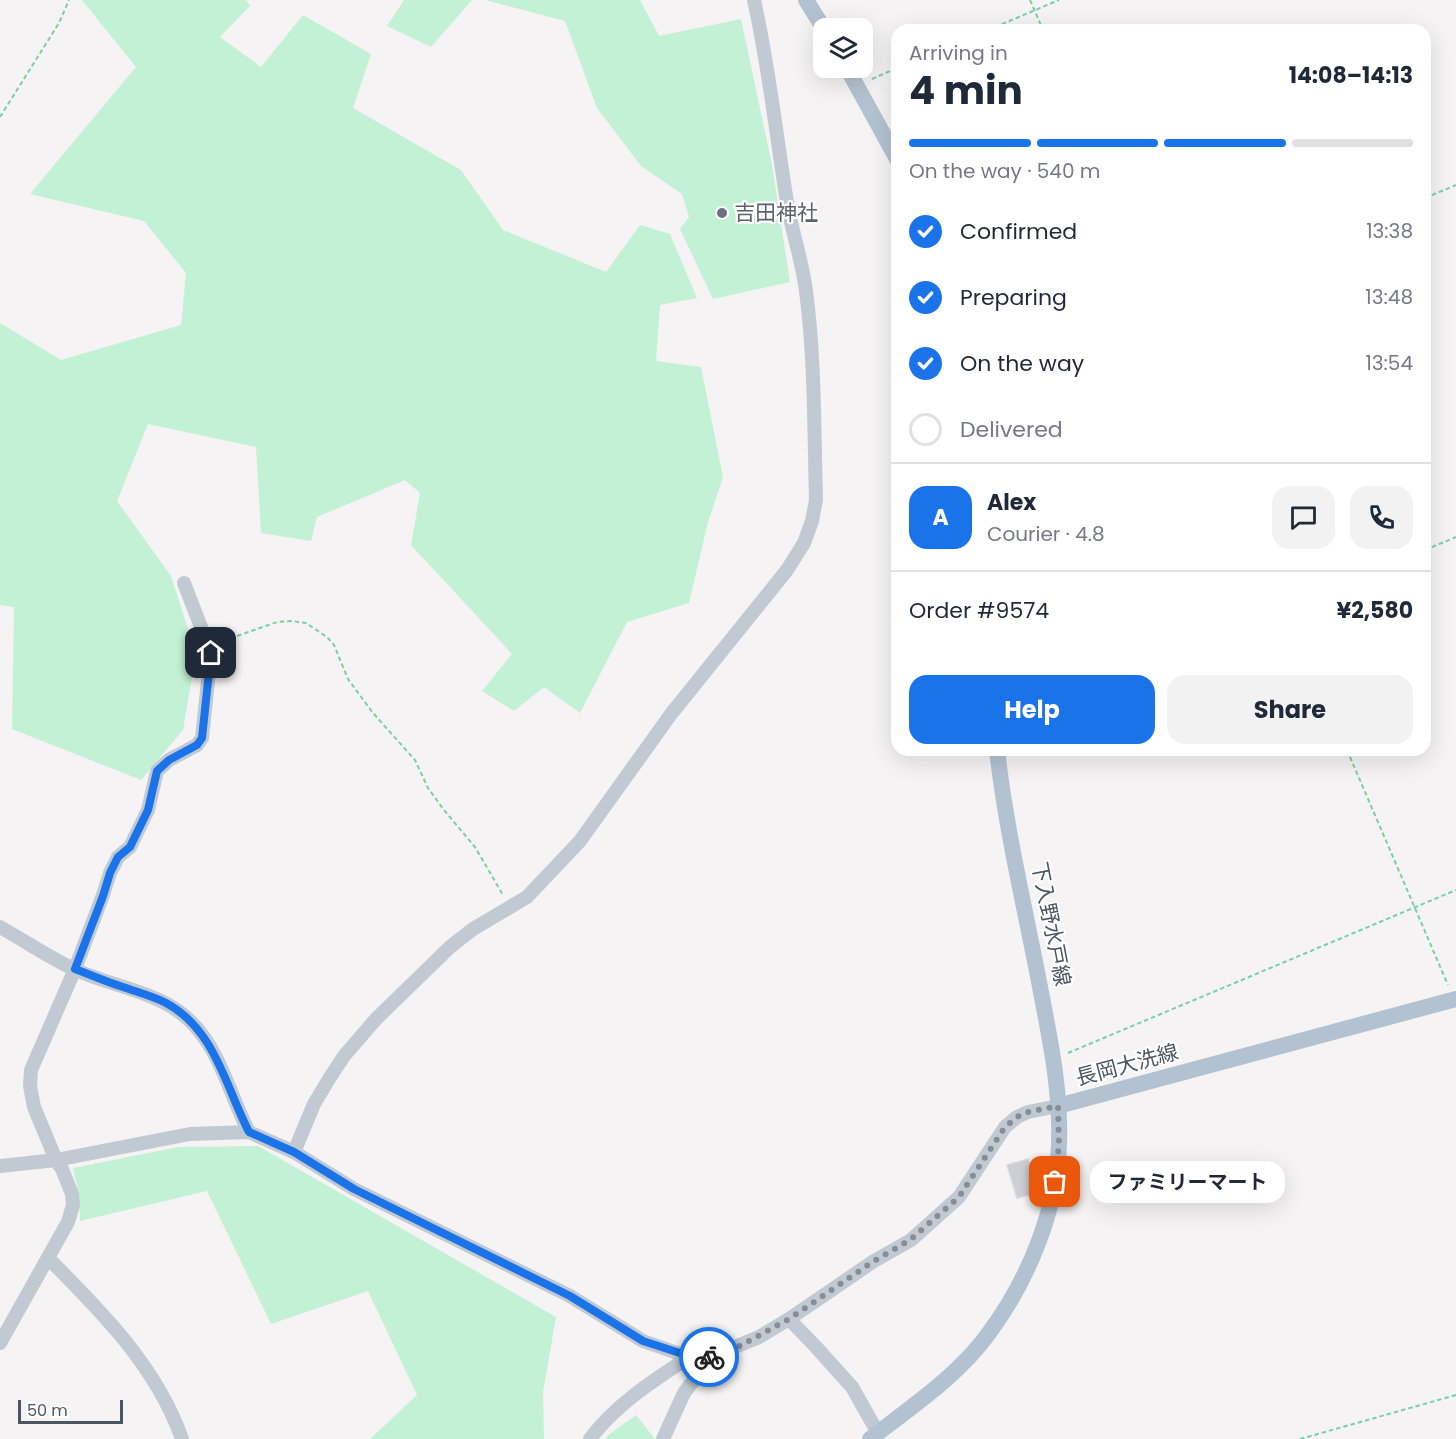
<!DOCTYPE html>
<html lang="en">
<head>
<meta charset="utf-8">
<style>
  :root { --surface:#fff; --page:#f2f2f3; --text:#1f2937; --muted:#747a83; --line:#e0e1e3; --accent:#1a73e8 }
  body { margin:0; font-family:Poppins,"Noto Sans JP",sans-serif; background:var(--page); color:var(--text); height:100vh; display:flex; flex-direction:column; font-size:22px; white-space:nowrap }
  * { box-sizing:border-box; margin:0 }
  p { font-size:20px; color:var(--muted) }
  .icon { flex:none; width:33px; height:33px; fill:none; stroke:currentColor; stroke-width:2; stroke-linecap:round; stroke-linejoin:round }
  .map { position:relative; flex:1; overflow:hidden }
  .panel { position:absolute; left:891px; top:24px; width:540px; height:732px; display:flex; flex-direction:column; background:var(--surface); border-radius:18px; box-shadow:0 6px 24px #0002 }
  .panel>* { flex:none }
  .buttons { position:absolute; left:813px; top:18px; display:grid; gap:12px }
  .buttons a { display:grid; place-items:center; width:60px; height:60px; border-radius:12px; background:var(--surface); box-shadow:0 6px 24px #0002; font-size:30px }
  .scale { position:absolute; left:18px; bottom:15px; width:105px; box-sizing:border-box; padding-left:6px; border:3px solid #4a5661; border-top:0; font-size:16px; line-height:21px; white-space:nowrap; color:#4a5661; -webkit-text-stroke:4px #fff; paint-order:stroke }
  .pin { position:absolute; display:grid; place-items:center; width:51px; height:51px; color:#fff; margin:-26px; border-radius:12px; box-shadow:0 3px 9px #0006 }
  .courier { position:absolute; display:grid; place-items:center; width:60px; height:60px; margin:-30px; border:4px solid #1a73e8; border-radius:50%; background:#fff; color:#222; box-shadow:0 2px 8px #0007 }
  .bubble { position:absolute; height:42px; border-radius:18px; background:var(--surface); box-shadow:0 6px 24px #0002; font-size:20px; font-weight:700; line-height:42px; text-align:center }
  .overview em { font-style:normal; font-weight:700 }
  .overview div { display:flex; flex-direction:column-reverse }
  .overview { display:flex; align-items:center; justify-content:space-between; height:102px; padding:0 18px }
  h1 { font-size:39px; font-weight:700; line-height:45px }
  .bar { display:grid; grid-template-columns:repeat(4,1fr); gap:9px 6px; align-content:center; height:72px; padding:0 18px }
  .bar i { height:8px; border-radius:4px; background:var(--line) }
  .bar .on { background:var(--accent) }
  .bar p { grid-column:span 4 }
  .line { display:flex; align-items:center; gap:15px; padding:0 18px; border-top:2px solid var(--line) }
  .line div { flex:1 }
  .round { display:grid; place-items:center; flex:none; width:63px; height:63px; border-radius:18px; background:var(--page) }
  ol { padding:0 18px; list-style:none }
  li { display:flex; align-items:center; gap:18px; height:66px }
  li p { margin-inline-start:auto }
  li .icon { padding:6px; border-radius:50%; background:var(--accent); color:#fff; stroke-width:4 }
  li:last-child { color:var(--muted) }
  li i { width:33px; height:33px; border:3px solid var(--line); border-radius:50% }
  .primary-button { display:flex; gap:12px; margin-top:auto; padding:12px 18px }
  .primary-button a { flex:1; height:69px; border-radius:18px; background:var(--accent); color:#fff; font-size:24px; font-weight:700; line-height:69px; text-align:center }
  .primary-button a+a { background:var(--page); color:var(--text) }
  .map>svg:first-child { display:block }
</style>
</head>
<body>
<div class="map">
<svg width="1456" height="1439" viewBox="0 0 1456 1439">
  <rect width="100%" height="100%" fill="#f5f3f3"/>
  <g fill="#c3f1d5">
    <polygon points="82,0 246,0 250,6 220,37 261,67 303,15 371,54 353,108 461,170 503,230 606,272 640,225 670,234 697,298 660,305 656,361 701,367 723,477 708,522 689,603 627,622 580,713 544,687 514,711 482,691 512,654 411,545 420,493 405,480 317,517 311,541 261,533 256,447 148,424 117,501 171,576 196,654 183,730 141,780 12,729 14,607 0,605 0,323 61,360 181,325 186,273 144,221 30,194 136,67"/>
    <polygon points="404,0 472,0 431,47 387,26"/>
    <polygon points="485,0 640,0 659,36 741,19 772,165 790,282 713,299 680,229 689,217 682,194 641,166 597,108 565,21"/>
    <polygon points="258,1146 556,1317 543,1392 544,1439 370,1439 417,1395 368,1291 271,1324 207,1191 80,1221 79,1194 73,1168 178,1147"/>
    <polygon points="636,1415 655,1439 606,1439 607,1436"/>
  </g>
  <polygon fill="#cdcfd5" stroke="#d7d9de" stroke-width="1.5" points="1028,1159 1038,1192 1017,1198 1007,1165"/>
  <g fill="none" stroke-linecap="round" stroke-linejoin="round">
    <g stroke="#7ad0a6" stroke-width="2" stroke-dasharray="4.5 3" stroke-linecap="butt">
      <polyline points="1030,0 1043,30"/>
      <polyline points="988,30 1059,0"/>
      <polyline points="872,79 897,68"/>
      <polyline points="0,117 59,23 69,0"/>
      <polyline points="1425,198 1456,185"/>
      <polyline points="1425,550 1456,537"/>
      <polyline points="223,641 277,622 292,621 306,623 327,637 334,645 348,679 373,713 415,760 428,788 444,810 475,847 503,895"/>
      <polyline points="1347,750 1448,985"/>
      <polyline points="1068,1053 1456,890"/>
      <polyline points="1300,1439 1456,1395"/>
    </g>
    <g stroke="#c1cad2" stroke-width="14">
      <path d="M 0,927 C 25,941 50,958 76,970 C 116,988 165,992 195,1026 C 222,1056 231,1098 249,1132"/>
      <path d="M 294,1152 L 314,1104 L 329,1079 L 344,1056 L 376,1019 L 450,947 L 473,929 L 527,897 L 580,841 L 671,714 L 787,570 L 804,543 L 812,521 L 816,500 C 814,430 815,359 806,291 C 802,260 792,232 787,202 C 776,134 769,67 754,0"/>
      <polyline points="0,1166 56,1160 190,1134 249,1132 294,1152 354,1189 570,1296 643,1341 689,1357 711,1357 759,1337 789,1319 874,1261 911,1240 959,1197 1005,1127 1017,1117 1028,1112 1058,1106"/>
      <path d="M 48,1258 C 101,1311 157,1367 182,1439"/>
      <polyline points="789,1319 816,1347 852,1387 878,1433"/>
      <polyline points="0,1343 68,1222 73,1205 72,1194 62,1169 56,1160 34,1107 30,1086 31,1070 75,969 103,895 110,873 118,857 130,847 148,810 157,771 169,760 197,745 202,738 211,653 184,583"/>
      <path d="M 590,1439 C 615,1405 654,1380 689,1357"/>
      <polyline points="663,1439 684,1393 711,1357"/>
    </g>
    <g stroke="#b3c2d1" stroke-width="16">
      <polyline points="806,0 824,29"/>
      <polyline points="847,68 897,159"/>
      <polyline points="1058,1106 1456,999"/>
      <path d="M 870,1439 C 911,1407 958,1376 989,1333 C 1028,1280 1057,1211 1059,1144 C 1061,1091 1050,1039 1040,987 C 1025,908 1006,830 997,750"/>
    </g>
  </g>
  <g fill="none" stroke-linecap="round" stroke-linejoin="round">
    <polyline stroke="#868d94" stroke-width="6" stroke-dasharray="0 10.8" points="709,1357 736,1348 789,1319 874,1261 910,1240 959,1197 1005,1127 1017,1117 1028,1112 1058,1106 1059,1144 1055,1182"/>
    <path stroke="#1a73e8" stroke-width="8" d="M 211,653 L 202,738 L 197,745 L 169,760 L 157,771 L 148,810 L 130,847 L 118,857 L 110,873 L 103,896 L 75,969 C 91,975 107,982 123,987 C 137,992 153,996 166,1003 C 215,1029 226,1088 249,1132 L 294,1152 L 354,1189 L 570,1296 L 643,1341 L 689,1356 L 709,1357"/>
  </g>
  <circle fill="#6b7280" stroke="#fff" stroke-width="2" cx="722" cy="213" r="6"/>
  <g text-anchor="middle" stroke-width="4.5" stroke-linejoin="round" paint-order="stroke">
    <g font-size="21" fill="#5b616d" stroke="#fff" text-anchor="start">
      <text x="734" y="220">吉田神社</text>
    </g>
    <g font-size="21" fill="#4a5661" stroke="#fff">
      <text transform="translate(1051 924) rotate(79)" y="7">下入野水戸線</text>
      <text transform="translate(1127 1065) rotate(-15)" y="7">長岡大洗線</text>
    </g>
  </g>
</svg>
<div class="buttons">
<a><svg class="icon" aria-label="layers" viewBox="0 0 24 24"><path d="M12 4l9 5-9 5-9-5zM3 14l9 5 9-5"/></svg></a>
</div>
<div class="scale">50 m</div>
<div class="pin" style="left:1055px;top:1182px;background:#ea580c"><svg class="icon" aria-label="bag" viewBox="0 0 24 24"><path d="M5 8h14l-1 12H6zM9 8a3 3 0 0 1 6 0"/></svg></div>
<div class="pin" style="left:211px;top:653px;background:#1f2937"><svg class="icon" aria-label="home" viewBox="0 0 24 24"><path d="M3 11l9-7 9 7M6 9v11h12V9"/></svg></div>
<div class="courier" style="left:709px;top:1357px"><svg class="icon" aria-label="bike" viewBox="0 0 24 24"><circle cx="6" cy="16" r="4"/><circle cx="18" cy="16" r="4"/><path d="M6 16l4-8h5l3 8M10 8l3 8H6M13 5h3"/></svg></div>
<div class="bubble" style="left:1090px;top:1161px;width:195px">ファミリーマート</div>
<section class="panel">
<div class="overview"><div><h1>4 min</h1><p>Arriving in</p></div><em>14:08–14:13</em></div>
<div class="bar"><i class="on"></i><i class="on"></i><i class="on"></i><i></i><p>On the way · 540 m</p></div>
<ol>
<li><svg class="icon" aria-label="check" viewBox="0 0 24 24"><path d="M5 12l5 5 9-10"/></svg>Confirmed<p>13:38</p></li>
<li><svg class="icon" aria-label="check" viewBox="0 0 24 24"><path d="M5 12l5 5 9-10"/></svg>Preparing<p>13:48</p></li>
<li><svg class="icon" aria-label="check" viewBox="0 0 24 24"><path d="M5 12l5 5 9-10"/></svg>On the way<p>13:54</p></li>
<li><i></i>Delivered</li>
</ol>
<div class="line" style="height:108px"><b class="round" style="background:var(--accent);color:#fff">A</b><div><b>Alex</b><p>Courier · 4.8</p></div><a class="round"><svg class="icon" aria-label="chat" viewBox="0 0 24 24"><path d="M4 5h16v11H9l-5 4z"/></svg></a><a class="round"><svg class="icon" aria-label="phone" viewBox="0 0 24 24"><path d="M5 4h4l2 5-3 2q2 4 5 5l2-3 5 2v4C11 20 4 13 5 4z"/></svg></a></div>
<div class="line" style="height:78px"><div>Order #9574</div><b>¥2,580</b></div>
<div class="primary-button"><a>Help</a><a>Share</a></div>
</section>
</div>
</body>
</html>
